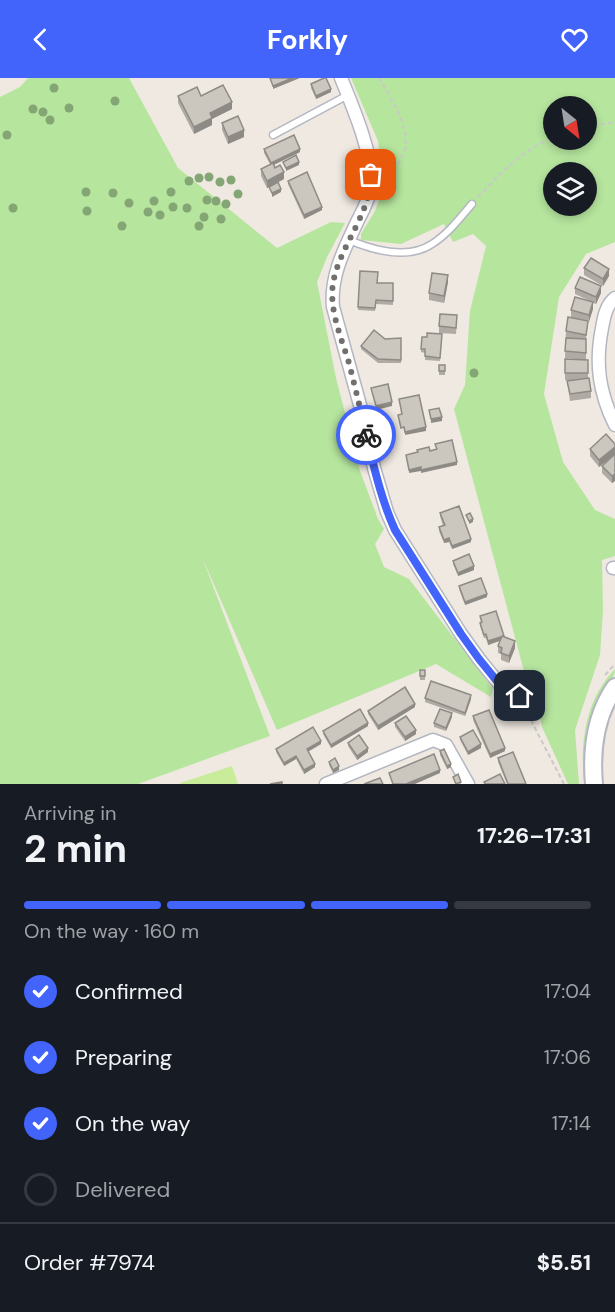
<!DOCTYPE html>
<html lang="en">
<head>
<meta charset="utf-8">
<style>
  :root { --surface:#171b24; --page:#242831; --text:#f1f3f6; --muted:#9ea1a6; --line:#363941; --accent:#4264fb }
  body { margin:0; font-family:"DM Sans",sans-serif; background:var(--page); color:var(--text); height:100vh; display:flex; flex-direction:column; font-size:22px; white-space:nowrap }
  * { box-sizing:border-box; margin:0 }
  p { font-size:20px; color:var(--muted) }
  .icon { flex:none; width:33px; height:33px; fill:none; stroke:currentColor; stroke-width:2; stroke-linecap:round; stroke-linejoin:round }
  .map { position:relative; height:706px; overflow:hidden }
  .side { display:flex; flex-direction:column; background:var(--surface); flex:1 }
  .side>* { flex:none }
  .needle { width:39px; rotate:150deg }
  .buttons { position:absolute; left:543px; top:18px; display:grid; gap:12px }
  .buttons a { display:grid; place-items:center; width:54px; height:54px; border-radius:50%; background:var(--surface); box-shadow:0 3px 9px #0003; font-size:30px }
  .pin { position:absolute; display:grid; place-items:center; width:51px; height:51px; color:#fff; margin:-26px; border-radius:12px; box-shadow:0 3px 9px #0006 }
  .courier { position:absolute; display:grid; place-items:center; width:60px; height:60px; margin:-30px; border:4px solid #4264fb; border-radius:50%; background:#fff; color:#222; box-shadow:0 2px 8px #0007 }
  .overview em { font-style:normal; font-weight:700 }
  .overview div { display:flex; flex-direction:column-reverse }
  .overview { display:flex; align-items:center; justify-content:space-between; height:102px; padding:0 24px }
  h1 { font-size:39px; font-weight:700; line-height:45px }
  .bar { display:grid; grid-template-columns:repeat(4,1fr); gap:9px 6px; align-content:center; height:72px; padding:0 24px }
  .bar i { height:8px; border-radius:4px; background:var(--line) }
  .bar .current { background:var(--accent) }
  .bar p { grid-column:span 4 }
  .line { display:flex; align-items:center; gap:15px; padding:0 24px; border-top:2px solid var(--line) }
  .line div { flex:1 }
  ol { padding:0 24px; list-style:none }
  li { display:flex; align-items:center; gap:18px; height:66px }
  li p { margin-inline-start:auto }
  li .icon { padding:6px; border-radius:50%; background:var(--accent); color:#fff; stroke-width:4 }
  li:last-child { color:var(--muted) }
  li i { width:33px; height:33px; border:3px solid var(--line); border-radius:50% }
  header { display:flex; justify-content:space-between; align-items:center; height:78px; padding:0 24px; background:var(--accent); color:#fff; font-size:27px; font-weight:700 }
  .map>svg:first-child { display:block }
</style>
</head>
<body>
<header><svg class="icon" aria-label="back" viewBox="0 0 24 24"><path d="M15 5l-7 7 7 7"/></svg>Forkly<svg class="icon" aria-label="heart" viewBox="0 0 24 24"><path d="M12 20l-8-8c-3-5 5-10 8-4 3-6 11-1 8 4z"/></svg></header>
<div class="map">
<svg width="615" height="706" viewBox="0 0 615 706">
  <rect width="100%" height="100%" fill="#efe9e1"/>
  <g fill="#b6e59e" fill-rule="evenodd">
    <polygon points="28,0 129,0 178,90 277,170 331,144 345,145 327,179 317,204 336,300 360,393 378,441 384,451 375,466 384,489 409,501 493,611 491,619 436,586 277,652 202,479 270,658 138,706 0,706 0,19 20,9"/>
    <path d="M 351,0 L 615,0 L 615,164 L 586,176 L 559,219 L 544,316 L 563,384 L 595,432 L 615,441 L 615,478 L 602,482 L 603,532 L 600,577 L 575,652 L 579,706 L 568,706 L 542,649 L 533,606 L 525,597 L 454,331 L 465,307 L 470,233 L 486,168 L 473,156 L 453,164 L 444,146 L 401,166 L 361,162 L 361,156 L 375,133 L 384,109 L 378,63 ZM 554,28 L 586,28 L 586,62 L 554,62 ZM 554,94 L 586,94 L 586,128 L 554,128 Z"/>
    <path d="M 615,591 C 615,603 600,616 596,627 C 586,654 586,678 587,706 L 584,706 C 580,665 585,622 615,591 Z"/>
  </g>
  <polygon fill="#c9ec9a" points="232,688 238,706 181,706 180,705"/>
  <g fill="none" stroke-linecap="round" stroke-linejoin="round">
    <g stroke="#b4b7c1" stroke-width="9">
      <g id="lane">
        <polyline points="273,57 348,17"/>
        <path d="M 349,162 C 373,172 408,182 432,166 C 448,156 460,140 472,126"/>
      </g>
    </g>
    <g stroke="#b4b7c1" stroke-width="15">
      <g id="street">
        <path d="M 341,0 C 352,27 374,78 371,107 C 370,119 364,131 358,142 C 345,170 330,197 333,229 L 360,327 L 374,390 L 387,434 L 395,452 L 461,556 L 479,581 L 505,613 L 520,618"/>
        <path d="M 615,220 C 606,227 604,239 602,250 C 595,286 599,314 615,347"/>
        <polyline points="613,490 615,490"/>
        <polyline points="326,706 433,662 446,667 468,706"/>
      </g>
    </g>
    <g stroke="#b4b7c1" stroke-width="20">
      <path id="secondary" d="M 594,706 C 591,672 595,638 615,609"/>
    </g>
    <g stroke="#c9c9c9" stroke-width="2" stroke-dasharray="4.5 3" stroke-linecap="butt">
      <path d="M 379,0 C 392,23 418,58 399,84 C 395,89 389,93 384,97"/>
      <polyline points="586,49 615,44"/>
      <path d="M 478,119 C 505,91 517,76 554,59"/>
      <polyline points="605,597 615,586"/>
      <polyline points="524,629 564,706"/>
    </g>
    <use href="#lane" stroke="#fff" stroke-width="6"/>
    <use href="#street" stroke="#fff" stroke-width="12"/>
    <use href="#secondary" stroke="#fff" stroke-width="16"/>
  </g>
  <g fill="#84a574">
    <circle cx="54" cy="10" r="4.5"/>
    <circle cx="115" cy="23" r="4.5"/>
    <circle cx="69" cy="30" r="4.5"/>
    <circle cx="33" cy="31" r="4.5"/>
    <circle cx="43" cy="34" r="4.5"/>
    <circle cx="50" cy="42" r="4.5"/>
    <circle cx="7" cy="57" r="4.5"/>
    <circle cx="209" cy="99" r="4.5"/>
    <circle cx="199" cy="100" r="4.5"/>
    <circle cx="231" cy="102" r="4.5"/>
    <circle cx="189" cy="103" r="4.5"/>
    <circle cx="220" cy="104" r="4.5"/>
    <circle cx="86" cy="114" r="4.5"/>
    <circle cx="171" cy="114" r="4.5"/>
    <circle cx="113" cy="115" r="4.5"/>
    <circle cx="238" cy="116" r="4.5"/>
    <circle cx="207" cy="122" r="4.5"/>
    <circle cx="154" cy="123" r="4.5"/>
    <circle cx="216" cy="123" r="4.5"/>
    <circle cx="129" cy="125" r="4.5"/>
    <circle cx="226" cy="126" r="4.5"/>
    <circle cx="173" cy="129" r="4.5"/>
    <circle cx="13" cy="130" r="4.5"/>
    <circle cx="187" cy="130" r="4.5"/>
    <circle cx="87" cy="133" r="4.5"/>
    <circle cx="148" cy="134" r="4.5"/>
    <circle cx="160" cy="137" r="4.5"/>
    <circle cx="204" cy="139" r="4.5"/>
    <circle cx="221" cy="141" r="4.5"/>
    <circle cx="122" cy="148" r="4.5"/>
    <circle cx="199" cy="148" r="4.5"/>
    <circle cx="474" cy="295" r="4.5"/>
  </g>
  <g fill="#afaba4">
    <polygon points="311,6 331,14 316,21 311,10"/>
    <polygon points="178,18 201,18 232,31 212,41 212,47 194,56 178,25"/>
    <polygon points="222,45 244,59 228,66 222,52"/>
    <polygon points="264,71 300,74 274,87 284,101 267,110 261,98 261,91 270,86 264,75"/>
    <polygon points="288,103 322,132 304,141 288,106"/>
    <polygon points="584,190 609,198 603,208 584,197"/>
    <polygon points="360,193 377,205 393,205 393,227 376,226 375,233 358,232"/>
    <polygon points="448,204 444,225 429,222 429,215"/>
    <polygon points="575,210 601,215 596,226 593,225 593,231 588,244 586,261 586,282 588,282 588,300 591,313 591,320 570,323 567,303 575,302 565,302 565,281 586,282 565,280 566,253 576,241 571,239 571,232 588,222 575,216"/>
    <polygon points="457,244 456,256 439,255 439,248"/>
    <polygon points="401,260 401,285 378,285 361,271 361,268"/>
    <polygon points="442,260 440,283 425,282 425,275 421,274 421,271"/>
    <rect x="439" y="287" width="6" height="10"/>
    <polygon points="615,366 615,403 612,405 602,395 602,388 614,377 599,389 590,378 590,371"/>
    <polygon points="440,435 471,464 452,471 449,464 444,465 439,453 439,449 443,448 440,438"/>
    <polygon points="453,483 474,492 458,498 453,486"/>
    <polygon points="459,508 487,519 465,527 459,511"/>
    <polygon points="480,538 504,559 515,570 509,585 501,582 501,576 498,575 498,568 500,563 488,567 486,560 484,560 480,548 480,545 481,545"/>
    <rect x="420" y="592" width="5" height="10"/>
    <polygon points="425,620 471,621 465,638 425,624"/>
    <polygon points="415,629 378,652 368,636 368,633"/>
    <polygon points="473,638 505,673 490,680 473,642"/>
    <polygon points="452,639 446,653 434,649 434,645"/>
    <polygon points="395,645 416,656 405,663 395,649"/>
    <polygon points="368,648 331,670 323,656 323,653"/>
    <polygon points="460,659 481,670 468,677 460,662"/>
    <polygon points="348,665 368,674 357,682 348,668"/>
    <polygon points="321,666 308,674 315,689 304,696 296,681 284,688 276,674 276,671"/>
    <polygon points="440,673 451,689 447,691 440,677"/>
    <polygon points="498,680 526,706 507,706 498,684"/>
    <polygon points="329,684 339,692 333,695 329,687"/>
  </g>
  <g fill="#8e8b86">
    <polygon points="292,0 300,0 273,11 273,8"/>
    <polygon points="331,11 331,14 316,21 316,18"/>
    <polygon points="232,24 232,31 212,41 212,47 194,56 194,49 210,35"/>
    <polygon points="244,52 244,59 228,66 228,59"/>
    <polygon points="300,71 300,74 271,88 271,85"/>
    <polygon points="299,84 299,87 286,93 286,90"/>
    <polygon points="284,94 284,101 267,110 267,103"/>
    <polygon points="281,111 281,114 272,119 272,115"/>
    <polygon points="322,129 322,132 304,141 304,137"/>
    <polygon points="609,191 609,198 603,208 603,201"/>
    <polygon points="448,197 448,204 444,225 444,218"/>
    <polygon points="601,208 601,215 596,226 596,219"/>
    <polygon points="593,224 593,231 589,244 589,237"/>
    <polygon points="392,324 392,328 376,332 376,328"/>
    <polygon points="442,339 442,343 431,345 431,341"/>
    <polygon points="426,349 426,353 405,357 405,354"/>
    <polygon points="615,369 615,376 599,389 599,382"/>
    <polygon points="457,384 457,387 421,395 421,392"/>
    <polygon points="421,389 421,393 409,395 409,392"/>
    <polygon points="615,396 615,403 612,405 612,398"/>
    <polygon points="473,441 473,444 469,446 469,443"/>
    <polygon points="449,460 449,464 444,465 444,462"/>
    <polygon points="471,461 471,464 452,471 452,468"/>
    <polygon points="474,488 474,492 458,498 458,495"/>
    <polygon points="487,516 487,519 465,527 465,524"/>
    <polygon points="504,558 504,561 488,567 488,563"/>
    <polygon points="515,563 515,570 509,585 509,578"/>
    <polygon points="471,617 471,621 465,638 465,635"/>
    <polygon points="415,626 415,629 378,652 378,648"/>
    <polygon points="452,635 452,639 446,653 446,650"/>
    <polygon points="368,645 368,648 331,670 331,667"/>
    <polygon points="416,652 416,656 405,663 405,659"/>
    <polygon points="321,663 321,666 307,674 307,671"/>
    <polygon points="481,666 481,670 468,677 468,674"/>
    <polygon points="368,670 368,674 357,682 357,678"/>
    <polygon points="505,670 505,673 490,680 490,676"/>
    <polygon points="296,678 296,681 284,688 284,685"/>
    <polygon points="315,686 315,689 304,696 304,692"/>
    <polygon points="451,686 451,689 447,691 447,688"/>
    <polygon points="339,688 339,692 333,695 333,692"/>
    <polygon points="440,692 440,695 415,706 406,706"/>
  </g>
  <g fill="#cbc7bf" stroke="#8e8b86" stroke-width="1.5">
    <polygon points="270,0 292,0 273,8"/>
    <polygon points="324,0 326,0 331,11 316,18 311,6"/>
    <polygon points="223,7 232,24 210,35 212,40 194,49 178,18 197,9 201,18"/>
    <polygon points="238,38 244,52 228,59 222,45"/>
    <polygon points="294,57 300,71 271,85 264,71"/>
    <polygon points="296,77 299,84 286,90 283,84"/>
    <polygon points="273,85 275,90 280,87 284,94 267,103 261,91"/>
    <polygon points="307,94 322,129 304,137 288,103"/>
    <polygon points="278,104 281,111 272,115 269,109"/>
    <polygon points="591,180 609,191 603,201 584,190"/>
    <polygon points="360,193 378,194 377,205 393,205 393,223 376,222 375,230 358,229"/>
    <polygon points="432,195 448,197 444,218 429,215"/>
    <polygon points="580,199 601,208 596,219 575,210"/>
    <polygon points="575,219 593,224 589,237 571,232"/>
    <polygon points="440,236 457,237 456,250 439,248"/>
    <polygon points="568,239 588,243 586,257 566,253"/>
    <polygon points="374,252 385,261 401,260 401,282 378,281 361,268"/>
    <polygon points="427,255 442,256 440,280 425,278 425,271 421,271 422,259 427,259"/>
    <polygon points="566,260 586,261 586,275 565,273"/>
    <polygon points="565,281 588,282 588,295 565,295"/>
    <rect x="439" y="287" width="6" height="6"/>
    <polygon points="589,300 591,313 570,316 567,303"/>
    <polygon points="388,306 392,324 376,328 371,310"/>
    <polygon points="419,317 426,349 405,354 404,349 401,350 398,337 402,336 399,321"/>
    <polygon points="439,330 442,339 431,341 429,332"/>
    <polygon points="606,356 615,366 615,369 599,382 590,371"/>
    <polygon points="452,362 457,384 421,392 421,389 409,392 406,377 418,374 417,372 429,369 430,373 437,371 435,366"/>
    <polygon points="615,376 615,396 612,398 602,388"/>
    <polygon points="459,428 471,461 452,468 449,460 444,462 439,449 445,447 440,435"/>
    <polygon points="470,435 473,441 469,443 466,437"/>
    <polygon points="469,476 474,488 458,495 453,483"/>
    <polygon points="481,500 487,516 465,524 459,508"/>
    <polygon points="496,533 504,558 488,563 486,556 484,557 480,545 482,544 480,538"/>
    <polygon points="502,558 515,563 509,578 501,575 502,570 498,568"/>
    <rect x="420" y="592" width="5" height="6"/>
    <polygon points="431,603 471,617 465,635 425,620"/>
    <polygon points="405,609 415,626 378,648 368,633"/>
    <polygon points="360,631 368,645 331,667 323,653"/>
    <polygon points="440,631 452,635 446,650 434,645"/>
    <polygon points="489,632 505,670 490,676 473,638"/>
    <polygon points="406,638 416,652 405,659 395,645"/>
    <polygon points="313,649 321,663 307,671 315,686 304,692 296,678 284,685 276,671"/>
    <polygon points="473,652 481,666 468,674 460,659"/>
    <polygon points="359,657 368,670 357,678 348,665"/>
    <polygon points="444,671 451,686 447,688 440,673"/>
    <polygon points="513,674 526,706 508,706 498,680"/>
    <polygon points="434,676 440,692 406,706 393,706 389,695"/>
    <polygon points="335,680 339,688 333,692 329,684"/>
    <polygon points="458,696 461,704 456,706 453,699"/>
    <polygon points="500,696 505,706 485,706 484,704"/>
    <polygon points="380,700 383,706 364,706"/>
    <polygon points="282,704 282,706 270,706"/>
  </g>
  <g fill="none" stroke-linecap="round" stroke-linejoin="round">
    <path stroke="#726f6d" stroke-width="6" stroke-dasharray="0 10.8" d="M 366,357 C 361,333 355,309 349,285 C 341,259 329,232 333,205 C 340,167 371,136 371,97"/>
    <path stroke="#4264fb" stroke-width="8" d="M 366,357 C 374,389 381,421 395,452 L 461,556 L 479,581 L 505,613 L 520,618"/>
  </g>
</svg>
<div class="buttons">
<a><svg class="needle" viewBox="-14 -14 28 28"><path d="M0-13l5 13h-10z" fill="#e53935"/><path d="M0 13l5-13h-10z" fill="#9ea1a6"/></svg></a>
<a><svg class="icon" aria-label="layers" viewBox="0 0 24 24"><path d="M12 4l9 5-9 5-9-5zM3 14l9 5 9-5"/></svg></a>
</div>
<div class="pin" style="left:371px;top:97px;background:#ea580c"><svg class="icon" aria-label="bag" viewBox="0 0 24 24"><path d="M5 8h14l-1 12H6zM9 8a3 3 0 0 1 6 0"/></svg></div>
<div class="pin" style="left:520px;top:618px;background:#1f2937"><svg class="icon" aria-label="home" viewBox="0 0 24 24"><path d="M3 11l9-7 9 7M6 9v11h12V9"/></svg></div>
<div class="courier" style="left:366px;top:357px"><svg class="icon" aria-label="bike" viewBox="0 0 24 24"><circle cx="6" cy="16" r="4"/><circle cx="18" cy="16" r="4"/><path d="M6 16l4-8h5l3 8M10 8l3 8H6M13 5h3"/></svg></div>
</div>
<section class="side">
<div class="overview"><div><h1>2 min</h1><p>Arriving in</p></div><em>17:26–17:31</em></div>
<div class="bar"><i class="current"></i><i class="current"></i><i class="current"></i><i></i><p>On the way · 160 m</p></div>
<ol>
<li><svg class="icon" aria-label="check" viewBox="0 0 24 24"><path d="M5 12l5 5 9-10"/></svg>Confirmed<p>17:04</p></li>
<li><svg class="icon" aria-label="check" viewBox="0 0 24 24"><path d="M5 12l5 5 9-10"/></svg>Preparing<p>17:06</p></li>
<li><svg class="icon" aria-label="check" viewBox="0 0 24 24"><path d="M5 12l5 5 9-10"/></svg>On the way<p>17:14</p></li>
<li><i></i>Delivered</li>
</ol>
<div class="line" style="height:78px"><div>Order #7974</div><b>$5.51</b></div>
</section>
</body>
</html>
